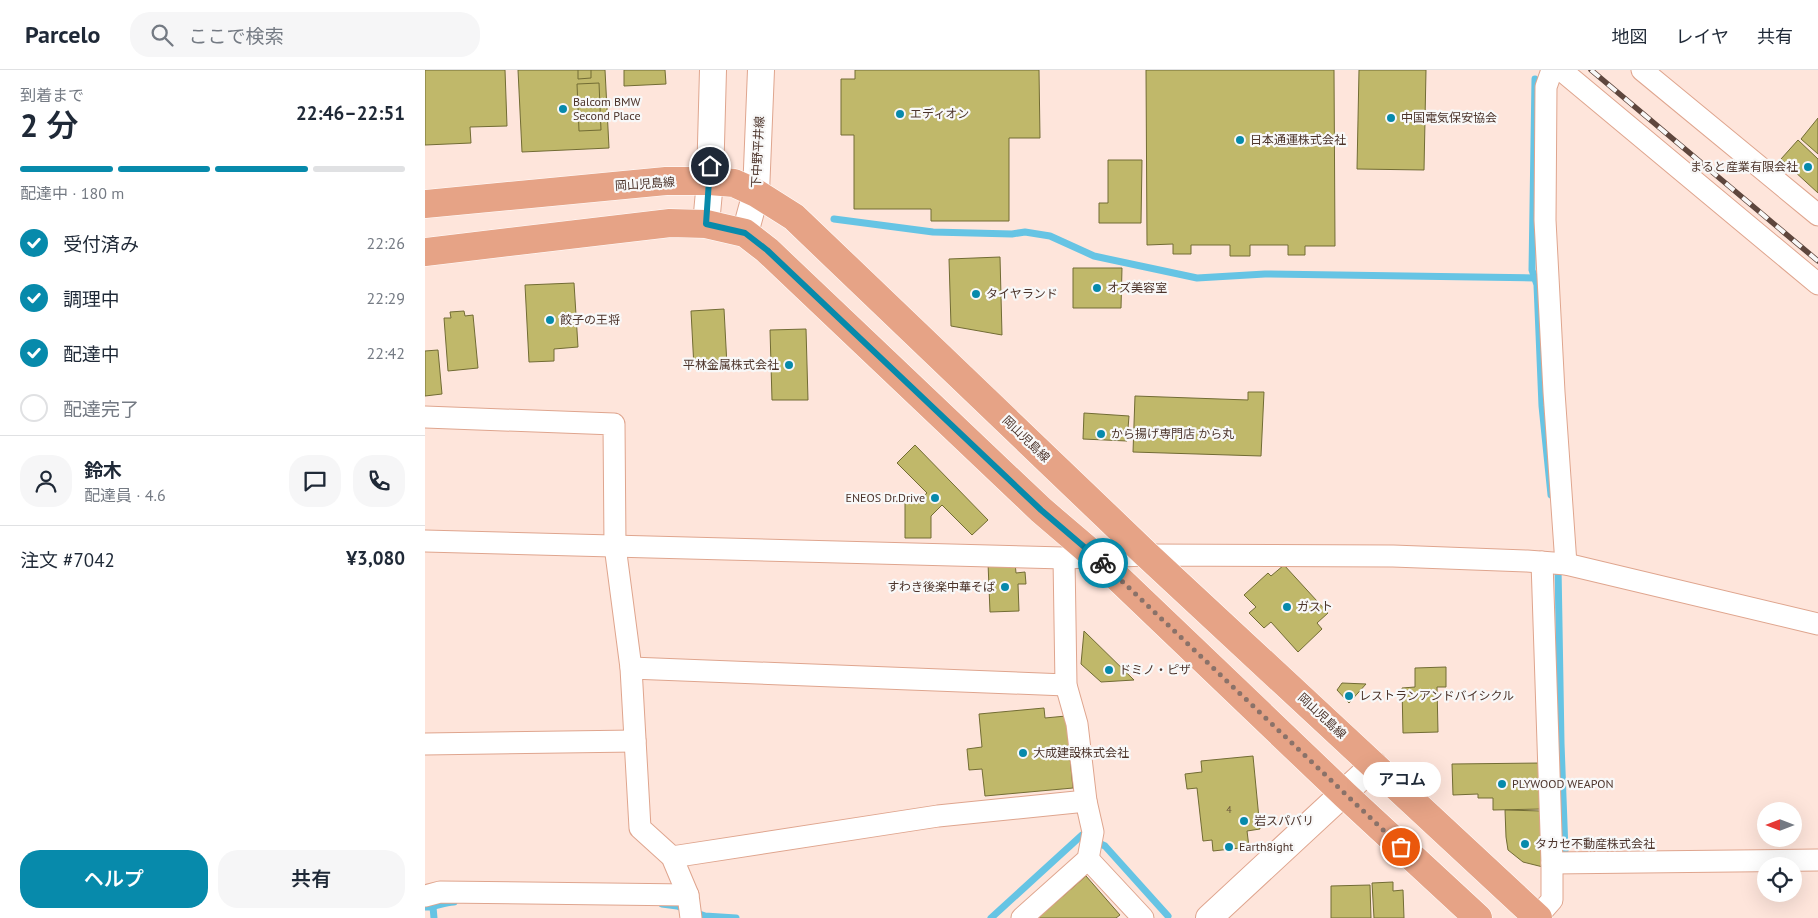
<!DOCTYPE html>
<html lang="ja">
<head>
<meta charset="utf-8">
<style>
  :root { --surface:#fff; --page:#f6f6f7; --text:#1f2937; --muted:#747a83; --line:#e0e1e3; --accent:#078aab }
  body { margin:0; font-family:"PT Sans","Noto Sans JP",sans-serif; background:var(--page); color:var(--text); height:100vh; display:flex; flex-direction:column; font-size:19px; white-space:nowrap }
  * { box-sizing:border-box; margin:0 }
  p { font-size:16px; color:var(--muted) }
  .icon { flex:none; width:28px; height:28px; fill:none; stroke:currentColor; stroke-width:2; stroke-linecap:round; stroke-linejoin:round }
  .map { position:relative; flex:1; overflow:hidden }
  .drawer { display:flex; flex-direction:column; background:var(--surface); width:425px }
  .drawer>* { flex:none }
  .needle { width:32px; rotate:270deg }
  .controls { position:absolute; left:1332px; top:732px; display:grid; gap:10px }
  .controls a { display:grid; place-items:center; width:45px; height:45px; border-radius:50%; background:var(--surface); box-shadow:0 5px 20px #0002; font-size:25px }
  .pin { position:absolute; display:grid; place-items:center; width:42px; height:42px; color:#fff; margin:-21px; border:2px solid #fff; border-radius:50%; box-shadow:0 1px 5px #0007 }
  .courier { position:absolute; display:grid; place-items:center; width:50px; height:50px; margin:-25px; border:4px solid #078aab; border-radius:50%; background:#fff; color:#222; box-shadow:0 1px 6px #0007 }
  .bubble { position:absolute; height:35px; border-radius:18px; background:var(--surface); box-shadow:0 5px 20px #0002; font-size:16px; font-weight:600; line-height:35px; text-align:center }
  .headline em { font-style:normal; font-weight:600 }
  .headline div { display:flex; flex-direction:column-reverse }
  .headline { display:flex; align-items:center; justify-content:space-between; height:85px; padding:0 20px }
  h1 { font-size:32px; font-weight:600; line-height:38px }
  .bar { display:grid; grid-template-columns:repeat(4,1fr); gap:8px 5px; align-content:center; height:60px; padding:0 20px }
  .bar i { height:6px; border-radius:4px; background:var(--line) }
  .bar .on { background:var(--accent) }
  .bar p { grid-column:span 4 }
  .line { display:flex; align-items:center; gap:12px; padding:0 20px; border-top:1px solid var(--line) }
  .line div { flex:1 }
  .round { display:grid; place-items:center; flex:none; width:52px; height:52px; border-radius:20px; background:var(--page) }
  ol { padding:0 20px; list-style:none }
  li { display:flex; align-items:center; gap:15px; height:55px }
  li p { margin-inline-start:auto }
  li .icon { padding:5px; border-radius:50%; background:var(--accent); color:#fff; stroke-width:4 }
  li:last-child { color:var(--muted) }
  li i { width:28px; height:28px; border:2px solid var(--line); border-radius:50% }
  .primary-button { display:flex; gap:10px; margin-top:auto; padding:10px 20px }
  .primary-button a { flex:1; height:58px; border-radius:20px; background:var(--accent); color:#fff; font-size:20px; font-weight:600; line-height:58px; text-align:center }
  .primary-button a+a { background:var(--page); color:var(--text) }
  header { display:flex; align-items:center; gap:30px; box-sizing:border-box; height:70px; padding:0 25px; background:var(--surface); border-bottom:1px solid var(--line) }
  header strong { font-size:24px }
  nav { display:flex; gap:28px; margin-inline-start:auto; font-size:18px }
  .search { width:350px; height:45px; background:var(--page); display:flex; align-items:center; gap:12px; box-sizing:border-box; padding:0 18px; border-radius:20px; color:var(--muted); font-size:19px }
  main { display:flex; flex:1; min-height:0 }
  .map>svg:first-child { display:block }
</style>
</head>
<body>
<header>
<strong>Parcelo</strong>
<div class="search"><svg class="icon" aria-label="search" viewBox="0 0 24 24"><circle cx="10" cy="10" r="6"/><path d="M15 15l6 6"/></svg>ここで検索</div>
<nav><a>地図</a><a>レイヤ</a><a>共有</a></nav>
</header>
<main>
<section class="drawer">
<div class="headline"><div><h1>2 分</h1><p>到着まで</p></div><em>22:46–22:51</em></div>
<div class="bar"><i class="on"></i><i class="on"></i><i class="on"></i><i></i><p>配達中 · 180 m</p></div>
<ol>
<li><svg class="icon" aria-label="check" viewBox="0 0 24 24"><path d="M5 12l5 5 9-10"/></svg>受付済み<p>22:26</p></li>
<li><svg class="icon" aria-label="check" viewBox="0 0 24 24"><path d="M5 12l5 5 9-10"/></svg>調理中<p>22:29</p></li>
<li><svg class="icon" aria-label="check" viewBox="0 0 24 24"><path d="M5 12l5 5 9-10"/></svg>配達中<p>22:42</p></li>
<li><i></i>配達完了</li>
</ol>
<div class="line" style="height:90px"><a class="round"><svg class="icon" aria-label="person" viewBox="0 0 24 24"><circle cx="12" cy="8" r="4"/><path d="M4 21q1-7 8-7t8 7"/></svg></a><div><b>鈴木</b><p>配達員 · 4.6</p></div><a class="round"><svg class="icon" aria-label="chat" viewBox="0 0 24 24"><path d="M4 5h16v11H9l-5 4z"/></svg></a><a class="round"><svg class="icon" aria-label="phone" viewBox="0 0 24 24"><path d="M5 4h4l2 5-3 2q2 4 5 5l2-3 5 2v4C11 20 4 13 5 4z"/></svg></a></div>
<div class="line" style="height:65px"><div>注文 #7042</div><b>¥3,080</b></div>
<div class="primary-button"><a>ヘルプ</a><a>共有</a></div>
</section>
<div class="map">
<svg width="1393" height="848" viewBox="0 0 1393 848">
  <rect width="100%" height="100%" fill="#fee5db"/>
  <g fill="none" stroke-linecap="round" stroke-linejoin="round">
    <g stroke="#66c4e4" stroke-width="7">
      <polyline points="1110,9 1107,200 1112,215 1117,336 1126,425"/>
      <polyline points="409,149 508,162 587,164 600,162 625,166 669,186 772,208 840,204 1110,208"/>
      <polyline points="1133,496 1136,673 1140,781"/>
      <polyline points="237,834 252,836 280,846 311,848"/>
      <path d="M 0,837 C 10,838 18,832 29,832"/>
      <polyline points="8,837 9,848"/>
      <polyline points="566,848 657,765 680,776 743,846"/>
    </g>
  </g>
  <g fill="#c0b86a" stroke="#726c34">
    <polygon points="0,0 80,0 82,56 45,57 46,73 0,75"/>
    <polygon points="93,0 180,0 184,78 97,82"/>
    <polygon points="153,0 166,0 166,8 153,9"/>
    <polygon points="199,0 240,0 241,14 199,16"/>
    <polygon points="430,0 614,0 615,68 584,68 584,151 506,151 506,139 429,139 429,65 416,65 416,9 430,9"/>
    <polygon points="721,0 909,0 910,176 880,176 880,185 863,185 863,175 825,175 825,186 805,186 805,175 766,175 766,184 748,184 748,174 722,175"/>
    <polygon points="934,0 1001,0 999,100 932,99"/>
    <polygon points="174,13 176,60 154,61 152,14"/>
    <polygon points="1393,48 1393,84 1376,69"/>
    <polygon points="1373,70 1393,89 1393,123 1356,89"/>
    <polygon points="683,90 717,90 716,153 674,153 674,133 683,133"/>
    <polygon points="575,187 577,265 526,256 524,189"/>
    <polygon points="648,198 697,198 696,238 648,238"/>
    <polygon points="149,213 153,277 129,279 129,291 104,292 100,215"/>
    <polygon points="299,239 302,296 269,298 266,241"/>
    <polygon points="39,241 40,246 48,245 53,298 23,301 19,248 26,248 25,242"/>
    <polygon points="381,259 383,330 347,330 345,260"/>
    <polygon points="13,280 17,324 0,326 0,281"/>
    <polygon points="823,322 839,322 836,386 708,382 710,326 823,330"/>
    <polygon points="659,343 704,346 702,371 658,369"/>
    <polygon points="490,375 563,450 547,465 517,435 506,446 506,468 480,468 480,431 493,431 502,423 472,393"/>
    <polygon points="590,492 591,503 600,502 601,514 593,514 594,541 565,542 563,493"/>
    <polygon points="859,495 903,543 892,553 897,559 873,582 846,552 839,558 824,543 831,537 819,525 843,503 846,506"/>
    <polygon points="659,561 709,610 676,612 656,594"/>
    <polygon points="1021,597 1021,617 1012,617 1013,662 978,663 977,618 990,617 990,598"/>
    <polygon points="917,613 941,614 924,633 912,620"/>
    <polygon points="619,638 620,648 641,646 648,718 560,726 557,699 544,700 542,679 557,677 554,644"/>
    <polygon points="828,686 835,759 822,761 824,777 788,781 787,770 778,771 772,718 762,719 760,704 777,702 776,691"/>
    <polygon points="1117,693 1118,739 1068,740 1068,728 1053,728 1053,724 1028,725 1027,694"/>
    <polygon points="1080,740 1117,741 1118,797 1098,792 1083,780 1081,767"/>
    <polygon points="661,806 695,845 691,848 613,848"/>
    <polygon points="968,812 968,821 978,820 979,848 949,848 947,813"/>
    <polygon points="945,815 946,848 906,848 906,816"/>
  </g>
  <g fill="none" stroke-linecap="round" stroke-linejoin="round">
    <g stroke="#dfa58e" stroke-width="23">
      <g id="minor">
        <polyline points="1127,0 1121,17 1120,150 1129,322 1141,494"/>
        <polyline points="1136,0 1393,214"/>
        <polyline points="1217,0 1393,145"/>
        <polyline points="0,347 189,354 190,476 206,598 215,758 247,787 263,825 266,848"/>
        <polyline points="0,471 639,488 722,485 968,486 1102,491 1141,494 1393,554"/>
        <polyline points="206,598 641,615"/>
        <polyline points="0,674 210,671"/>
        <polyline points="247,787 513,746 661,731"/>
        <polyline points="663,789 718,848"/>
        <polyline points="1127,793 1393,790"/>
        <polyline points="0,826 15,822 263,825"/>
        <polyline points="1112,847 1127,830 1127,793 1117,492"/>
        <polyline points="597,848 663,789 668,762 661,731 652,654 641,615 639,488"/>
      </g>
    </g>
    <g stroke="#dfa58e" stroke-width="28">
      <g id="tertiary">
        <polyline points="281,154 285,111 288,0"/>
        <polyline points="320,163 331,123 336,0"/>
        <polyline points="784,848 949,695"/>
      </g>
    </g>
    <g stroke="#fff" stroke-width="29">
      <g id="primary">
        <polyline points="0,134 241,111 285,111 309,113 331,123 369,147 722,485 1113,848"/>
        <polyline points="0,182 245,153 281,154 320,163 342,180 616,440 671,487 920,725 1053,848"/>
      </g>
    </g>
    <use href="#minor" stroke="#fff" stroke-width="21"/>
    <use href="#tertiary" stroke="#fff" stroke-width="26"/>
    <use href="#primary" stroke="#e6a386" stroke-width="28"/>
    <g stroke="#5e463d" stroke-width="5.5">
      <polyline id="rail" points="1166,0 1393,191"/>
    </g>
    <use href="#rail" stroke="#f8f8f8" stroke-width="4" stroke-dasharray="11" stroke-linecap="butt"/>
  </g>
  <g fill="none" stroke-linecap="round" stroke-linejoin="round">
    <polyline stroke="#8a7269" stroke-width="5" stroke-dasharray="0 9" points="678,493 976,777"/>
    <polyline stroke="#078aab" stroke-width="6" points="285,96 281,154 320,163 342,180 616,440 678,493"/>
  </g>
  <g fill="#078aab" stroke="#f8f8f8" stroke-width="2">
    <circle cx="138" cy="39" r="5"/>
    <circle cx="475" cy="44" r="5"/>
    <circle cx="966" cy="48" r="5"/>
    <circle cx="815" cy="70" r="5"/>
    <circle cx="1383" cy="97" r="5"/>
    <circle cx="672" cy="218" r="5"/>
    <circle cx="551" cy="224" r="5"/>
    <circle cx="125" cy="250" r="5"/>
    <circle cx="364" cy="295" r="5"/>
    <circle cx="676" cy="364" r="5"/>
    <circle cx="510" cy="428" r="5"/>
    <circle cx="580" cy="517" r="5"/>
    <circle cx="862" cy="537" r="5"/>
    <circle cx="684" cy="600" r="5"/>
    <circle cx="924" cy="626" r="5"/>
    <circle cx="598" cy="683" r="5"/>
    <circle cx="1077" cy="714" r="5"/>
    <circle cx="819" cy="751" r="5"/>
    <circle cx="1100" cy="774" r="5"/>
    <circle cx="804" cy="777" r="5"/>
  </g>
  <g text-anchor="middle" stroke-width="4.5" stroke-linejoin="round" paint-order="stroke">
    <g font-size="10" fill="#69553b">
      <text x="804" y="743">4</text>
    </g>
    <g font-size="12" fill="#4c342b" stroke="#f8f8f8" text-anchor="start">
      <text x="148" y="36">Balcom BMW<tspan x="148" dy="14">Second Place</tspan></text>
      <text x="485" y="48">エディオン</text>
      <text x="976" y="52">中国電気保安協会</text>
      <text x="825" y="74">日本通運株式会社</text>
      <text x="1373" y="101" text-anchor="end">まると産業有限会社</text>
      <text x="682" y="222">オズ美容室</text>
      <text x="561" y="228">タイヤランド</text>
      <text x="135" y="254">餃子の王将</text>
      <text x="354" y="299" text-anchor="end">平林金属株式会社</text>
      <text x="686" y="368">から揚げ専門店 から丸</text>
      <text x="500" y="432" text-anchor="end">ENEOS Dr.Drive</text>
      <text x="570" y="521" text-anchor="end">すわき後楽中華そば</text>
      <text x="872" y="541">ガスト</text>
      <text x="694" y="604">ドミノ・ピザ</text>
      <text x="934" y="630">レストランアンドバイシクル</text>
      <text x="608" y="687">大成建設株式会社</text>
      <text x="1087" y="718">PLYWOOD WEAPON</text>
      <text x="829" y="755">岩スパバリ</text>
      <text x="1110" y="778">タカセ不動産株式会社</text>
      <text x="814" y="781">Earth8ight</text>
    </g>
    <g font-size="12" fill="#4c342b" stroke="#f8f8f8">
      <text transform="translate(333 82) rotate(-87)" y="4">下中野平井線</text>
      <text transform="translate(220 114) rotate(-4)" y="4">岡山児島線</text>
      <text transform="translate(601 369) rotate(44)" y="4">岡山児島線</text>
      <text transform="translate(897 646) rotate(43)" y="4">岡山児島線</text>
    </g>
  </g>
</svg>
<div class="controls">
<a><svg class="needle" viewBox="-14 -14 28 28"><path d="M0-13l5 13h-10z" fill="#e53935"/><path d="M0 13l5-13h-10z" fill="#747a83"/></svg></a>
<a><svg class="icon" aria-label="locate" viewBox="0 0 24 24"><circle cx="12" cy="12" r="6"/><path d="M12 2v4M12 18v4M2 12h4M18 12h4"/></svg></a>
</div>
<div class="pin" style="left:976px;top:777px;background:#ea580c"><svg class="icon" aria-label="bag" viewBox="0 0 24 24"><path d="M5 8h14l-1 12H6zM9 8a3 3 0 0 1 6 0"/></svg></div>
<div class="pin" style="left:285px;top:96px;background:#1f2937"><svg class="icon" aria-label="home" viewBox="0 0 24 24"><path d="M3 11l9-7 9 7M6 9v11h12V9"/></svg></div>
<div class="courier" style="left:678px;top:493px"><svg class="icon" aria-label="bike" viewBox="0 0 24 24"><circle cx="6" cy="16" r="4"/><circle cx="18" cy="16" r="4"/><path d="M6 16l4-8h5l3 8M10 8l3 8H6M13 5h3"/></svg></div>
<div class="bubble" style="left:938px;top:692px;width:78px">アコム</div>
</div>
</main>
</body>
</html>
